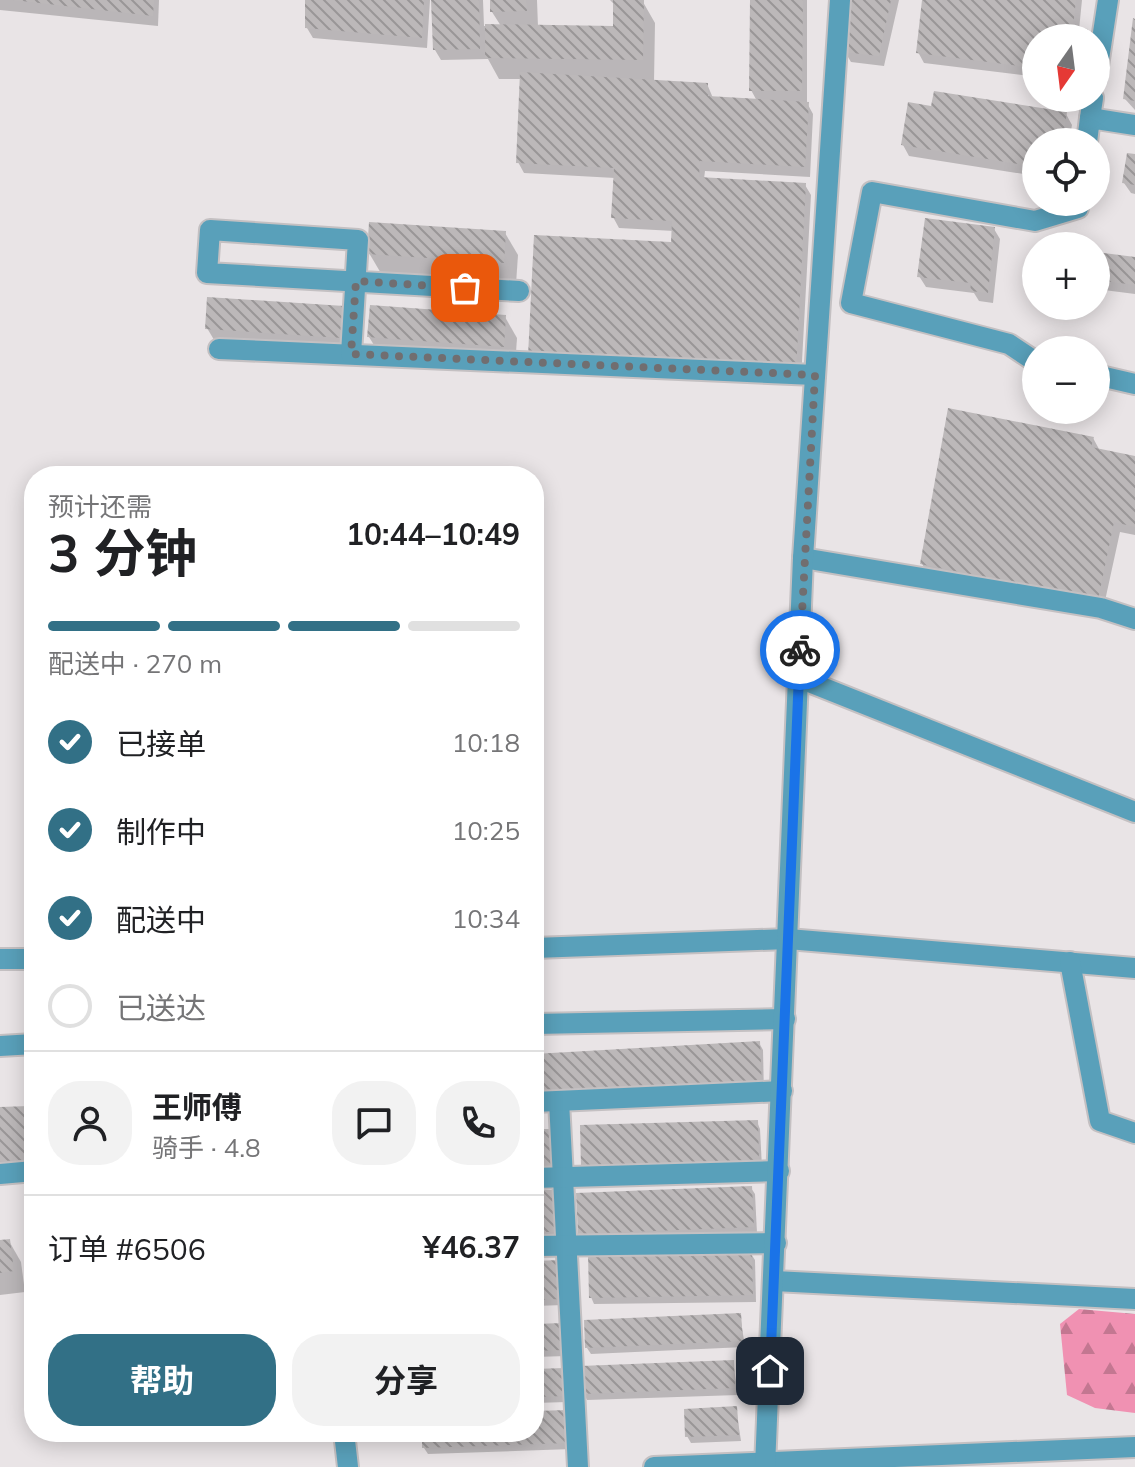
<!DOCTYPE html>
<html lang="zh">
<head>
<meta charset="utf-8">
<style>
  :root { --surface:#fff; --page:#f2f2f2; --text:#202124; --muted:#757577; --line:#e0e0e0; --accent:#327086 }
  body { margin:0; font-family:Mulish,"Noto Sans SC",sans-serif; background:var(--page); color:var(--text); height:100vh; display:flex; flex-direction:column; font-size:30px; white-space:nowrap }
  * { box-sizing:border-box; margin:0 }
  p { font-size:26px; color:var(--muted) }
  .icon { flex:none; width:44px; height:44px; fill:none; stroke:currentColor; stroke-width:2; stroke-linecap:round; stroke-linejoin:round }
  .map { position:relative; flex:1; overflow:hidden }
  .side { position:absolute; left:24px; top:466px; width:520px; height:976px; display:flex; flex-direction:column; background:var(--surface); border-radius:32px; box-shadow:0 4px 20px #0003 }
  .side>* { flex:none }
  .needle { width:52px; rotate:194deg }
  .tools { position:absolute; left:1022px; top:24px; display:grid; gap:16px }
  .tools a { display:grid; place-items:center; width:88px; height:88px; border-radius:50%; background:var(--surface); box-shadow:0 4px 20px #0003; font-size:40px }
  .pin { position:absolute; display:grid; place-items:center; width:68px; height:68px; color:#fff; margin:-34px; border-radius:16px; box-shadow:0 4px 12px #0006 }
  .courier { position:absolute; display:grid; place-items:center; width:80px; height:80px; margin:-40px; border:6px solid #1a73e8; border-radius:50%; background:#fff; color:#222; box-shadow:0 2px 10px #0007 }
  .head em { font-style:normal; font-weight:700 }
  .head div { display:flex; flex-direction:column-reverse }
  .head { display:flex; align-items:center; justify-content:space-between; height:136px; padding:0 24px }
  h1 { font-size:52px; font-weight:700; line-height:60px }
  .bar { display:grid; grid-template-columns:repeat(4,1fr); gap:12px 8px; align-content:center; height:96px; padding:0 24px }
  .bar i { height:10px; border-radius:6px; background:var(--line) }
  .bar .current { background:var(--accent) }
  .bar p { grid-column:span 4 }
  .line { display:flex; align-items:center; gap:20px; padding:0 24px; border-top:2px solid var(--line) }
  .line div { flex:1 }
  .round { display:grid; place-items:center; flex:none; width:84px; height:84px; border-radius:32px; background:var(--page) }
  ol { padding:0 24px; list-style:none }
  li { display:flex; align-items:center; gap:24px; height:88px }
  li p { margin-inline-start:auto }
  li .icon { padding:8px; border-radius:50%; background:var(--accent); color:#fff; stroke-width:4 }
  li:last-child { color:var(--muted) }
  li i { width:44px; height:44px; border:4px solid var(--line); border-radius:50% }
  .action { display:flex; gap:16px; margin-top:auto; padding:16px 24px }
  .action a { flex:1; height:92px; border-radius:32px; background:var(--accent); color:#fff; font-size:32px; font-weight:700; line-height:92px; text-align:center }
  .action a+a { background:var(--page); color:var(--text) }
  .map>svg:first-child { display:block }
</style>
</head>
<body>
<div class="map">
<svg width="1135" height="1467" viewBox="0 0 1135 1467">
  <defs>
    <pattern id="forest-firs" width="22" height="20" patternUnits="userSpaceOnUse" patternTransform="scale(2)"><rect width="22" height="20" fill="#f091b2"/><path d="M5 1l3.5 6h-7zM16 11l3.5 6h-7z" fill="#c37791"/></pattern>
    <pattern id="building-back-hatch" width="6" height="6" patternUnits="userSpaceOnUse" patternTransform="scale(2)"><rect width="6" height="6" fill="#bcb8b9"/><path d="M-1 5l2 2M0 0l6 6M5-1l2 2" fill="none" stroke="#999697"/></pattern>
  </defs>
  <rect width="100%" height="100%" fill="#e9e4e6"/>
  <polygon fill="url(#forest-firs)" points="1079,1309 1135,1314 1135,1413 1095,1408 1067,1395 1060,1324"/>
  <g fill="#0003">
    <polygon points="0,0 159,0 158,26 0,10"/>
    <polygon points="307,0 430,0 427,48 313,38 307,28"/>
    <polygon points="433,0 483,0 484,26 501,26 492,12 492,0 537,0 538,27 615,28 615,5 610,0 643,2 655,23 654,82 707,84 713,98 757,101 751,90 752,0 807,0 807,103 813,114 810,177 705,171 704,179 805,185 811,195 801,380 673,244 674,231 619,228 613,217 615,178 524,173 518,162 522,79 499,79 488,59 441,60 435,50"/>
    <polygon points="848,0 899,0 884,66 851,62 845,52"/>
    <polygon points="924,0 1082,0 1079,30 1087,31 1091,38 1036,38 1035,93 1029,83 1030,76 924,63 918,52"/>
    <polygon points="1135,19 1135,110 1125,99"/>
    <polygon points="933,108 1066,114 1072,125 1069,142 1036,142 1036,176 909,156 903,145"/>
    <polygon points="1135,156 1135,194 1131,193 1124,183"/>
    <polygon points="994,229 1000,239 993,303 979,301 974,293 926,287 919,276"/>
    <polygon points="505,233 518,255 516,284 382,275 369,253"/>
    <polygon points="1096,254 1135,259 1135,294 1096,289"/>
    <polygon points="343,308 353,359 220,350 207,328"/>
    <polygon points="505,317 517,338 515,367 382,358 369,337"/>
    <polygon points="1093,438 1099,449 1135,460 1135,535 1120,532 1103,610 928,574 922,564"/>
    <polygon points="759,1043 763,1050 764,1096 534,1056"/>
    <polygon points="34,1076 34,1166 3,1167 0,1162 0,1109 31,1108"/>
    <polygon points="757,1122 760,1129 762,1168 583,1167"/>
    <polygon points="751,1188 755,1194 757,1233 584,1240 580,1234"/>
    <polygon points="534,1192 561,1238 534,1238"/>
    <polygon points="9,1241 21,1262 25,1292 0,1295 0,1242"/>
    <polygon points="751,1254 755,1260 756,1302 594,1304 591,1297"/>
    <polygon points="534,1263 564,1305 534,1306"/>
    <polygon points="740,1315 745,1347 591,1354 587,1348"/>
    <polygon points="562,1325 567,1356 534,1357 534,1326"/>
    <polygon points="733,1362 738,1395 587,1400 584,1394"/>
    <polygon points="563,1370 568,1402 534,1403 534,1371"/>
    <polygon points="736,1408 741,1441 691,1443 687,1436"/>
    <polygon points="567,1412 572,1449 428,1454 424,1448 424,1432 534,1432 534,1413"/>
  </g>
  <g fill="url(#building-back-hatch)">
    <polygon points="13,0 154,0 153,16"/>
    <polygon points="305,0 424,0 422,38 305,28"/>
    <polygon points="431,0 479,0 480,49 433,50"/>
    <polygon points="490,0 526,0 527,11 490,12"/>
    <polygon points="613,0 644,0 643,60 485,58 485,24 613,26"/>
    <polygon points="750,0 803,0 802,91 749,91"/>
    <polygon points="846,0 891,0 879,56 843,52"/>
    <polygon points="922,0 1076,0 1073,27 1088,29 1087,38 1036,38 1036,84 1027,83 1029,67 916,53"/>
    <polygon points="1133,18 1135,19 1135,101 1123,99"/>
    <polygon points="520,72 708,83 708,96 809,102 805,167 700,161 699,177 806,183 796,371 528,356 534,235 671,242 672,221 611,218 614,168 516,163"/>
    <polygon points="934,91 1067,112 1062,142 1036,142 1036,167 901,145 908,102 931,106"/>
    <polygon points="1127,153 1135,154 1135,185 1122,183"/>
    <polygon points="925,218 995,227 988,293 970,291 971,283 917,277"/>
    <polygon points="369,222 506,231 504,263 367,254"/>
    <polygon points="1096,252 1135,257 1135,285 1096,280"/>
    <polygon points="207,297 344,306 342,338 205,329"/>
    <polygon points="370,305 506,315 504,347 367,337"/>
    <polygon points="948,408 1094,437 1091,447 1135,456 1135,527 1114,522 1098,600 920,564"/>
    <polygon points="760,1041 762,1089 534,1098 534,1054"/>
    <polygon points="26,1074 34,1074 34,1160 0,1161 0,1107 29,1106"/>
    <polygon points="758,1120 759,1162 581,1168 580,1125"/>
    <polygon points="534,1129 555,1129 556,1170 534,1170"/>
    <polygon points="752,1186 754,1227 578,1234 576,1193"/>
    <polygon points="534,1190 558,1190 559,1232 534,1232"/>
    <polygon points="10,1239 14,1271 0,1273 0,1240"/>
    <polygon points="752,1252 753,1295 589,1298 588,1254"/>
    <polygon points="560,1260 561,1299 534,1300 534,1261"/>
    <polygon points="741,1313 743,1341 585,1348 584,1320"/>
    <polygon points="563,1323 564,1350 534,1351 534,1324"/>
    <polygon points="734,1360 735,1388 582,1394 580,1366"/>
    <polygon points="564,1368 565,1396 534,1397 534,1369"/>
    <polygon points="737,1406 739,1435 685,1437 684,1409"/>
    <polygon points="568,1410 569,1443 422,1448 422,1432 534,1432 534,1411"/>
  </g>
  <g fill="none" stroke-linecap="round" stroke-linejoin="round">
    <g stroke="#c4c0c2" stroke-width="24">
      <g id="minor">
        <polyline points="1096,79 1108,0"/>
        <polyline points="1090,118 1093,98"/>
        <polyline points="1087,142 1090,118 1135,125"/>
        <polyline points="219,349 815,375"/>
        <path d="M 351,354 C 353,316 356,278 358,240 L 210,230 L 207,273 L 519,291"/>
        <polyline points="1036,362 1009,344 851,303 872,192 1035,221 1078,208 1078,202"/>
        <polyline points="1096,375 1135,384"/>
        <polyline points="803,558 1101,608 1135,619"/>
        <polyline points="799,678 1135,812"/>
        <polyline points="534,948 788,939 1135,968"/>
        <polyline points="0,959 34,959"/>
        <polyline points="1070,962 1100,1121 1135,1133"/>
        <polyline points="534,1024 785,1019"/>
        <polyline points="0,1046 34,1044"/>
        <polyline points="559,1101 578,1467"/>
        <polyline points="534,1102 782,1091"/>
        <polyline points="0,1174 34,1171"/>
        <polyline points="534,1178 779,1171"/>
        <polyline points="534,1246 776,1243"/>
        <polyline points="774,1281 1135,1299"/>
        <polyline points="344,1432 348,1467"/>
        <polyline points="654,1467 1135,1447"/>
        <polyline points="765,1467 803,558 840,0"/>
      </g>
    </g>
    <use href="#minor" stroke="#59a0ba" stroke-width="20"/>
  </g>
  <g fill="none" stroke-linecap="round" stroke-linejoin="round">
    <polyline stroke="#716e70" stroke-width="8" stroke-dasharray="0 14.4" points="465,288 356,281 351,354 815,375 800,650"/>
    <polyline stroke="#1a73e8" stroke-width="10" points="770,1371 800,650"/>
  </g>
</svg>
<div class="tools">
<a><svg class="needle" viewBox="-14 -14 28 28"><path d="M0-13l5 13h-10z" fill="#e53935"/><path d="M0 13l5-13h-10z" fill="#757577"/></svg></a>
<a><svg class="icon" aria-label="locate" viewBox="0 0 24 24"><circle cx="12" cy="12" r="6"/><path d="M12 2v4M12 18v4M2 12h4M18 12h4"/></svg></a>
<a>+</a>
<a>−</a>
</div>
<div class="pin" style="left:465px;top:288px;background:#ea580c"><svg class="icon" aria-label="bag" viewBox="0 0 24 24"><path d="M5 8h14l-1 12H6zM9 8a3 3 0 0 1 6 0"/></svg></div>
<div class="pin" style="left:770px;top:1371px;background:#1f2937"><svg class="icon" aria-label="home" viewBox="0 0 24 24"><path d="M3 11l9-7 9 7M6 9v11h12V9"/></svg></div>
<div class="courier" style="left:800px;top:650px"><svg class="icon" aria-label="bike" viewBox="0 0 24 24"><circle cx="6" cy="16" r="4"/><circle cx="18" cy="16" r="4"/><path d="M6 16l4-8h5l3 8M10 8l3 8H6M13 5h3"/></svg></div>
<section class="side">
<div class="head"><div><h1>3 分钟</h1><p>预计还需</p></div><em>10:44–10:49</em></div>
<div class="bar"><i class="current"></i><i class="current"></i><i class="current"></i><i></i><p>配送中 · 270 m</p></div>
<ol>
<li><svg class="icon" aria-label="check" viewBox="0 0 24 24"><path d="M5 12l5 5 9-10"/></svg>已接单<p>10:18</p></li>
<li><svg class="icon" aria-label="check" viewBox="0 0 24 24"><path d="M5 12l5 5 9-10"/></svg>制作中<p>10:25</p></li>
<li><svg class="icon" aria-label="check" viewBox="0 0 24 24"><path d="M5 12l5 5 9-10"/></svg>配送中<p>10:34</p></li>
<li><i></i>已送达</li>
</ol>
<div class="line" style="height:144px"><a class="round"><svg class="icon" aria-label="person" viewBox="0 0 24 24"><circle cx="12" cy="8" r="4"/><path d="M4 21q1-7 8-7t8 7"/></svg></a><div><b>王师傅</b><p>骑手 · 4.8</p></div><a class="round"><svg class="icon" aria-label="chat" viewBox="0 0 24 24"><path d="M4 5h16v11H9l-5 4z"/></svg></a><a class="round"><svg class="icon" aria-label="phone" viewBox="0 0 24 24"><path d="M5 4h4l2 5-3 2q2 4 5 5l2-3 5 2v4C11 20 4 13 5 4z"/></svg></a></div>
<div class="line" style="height:104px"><div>订单 #6506</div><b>¥46.37</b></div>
<div class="action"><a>帮助</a><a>分享</a></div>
</section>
</div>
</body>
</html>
